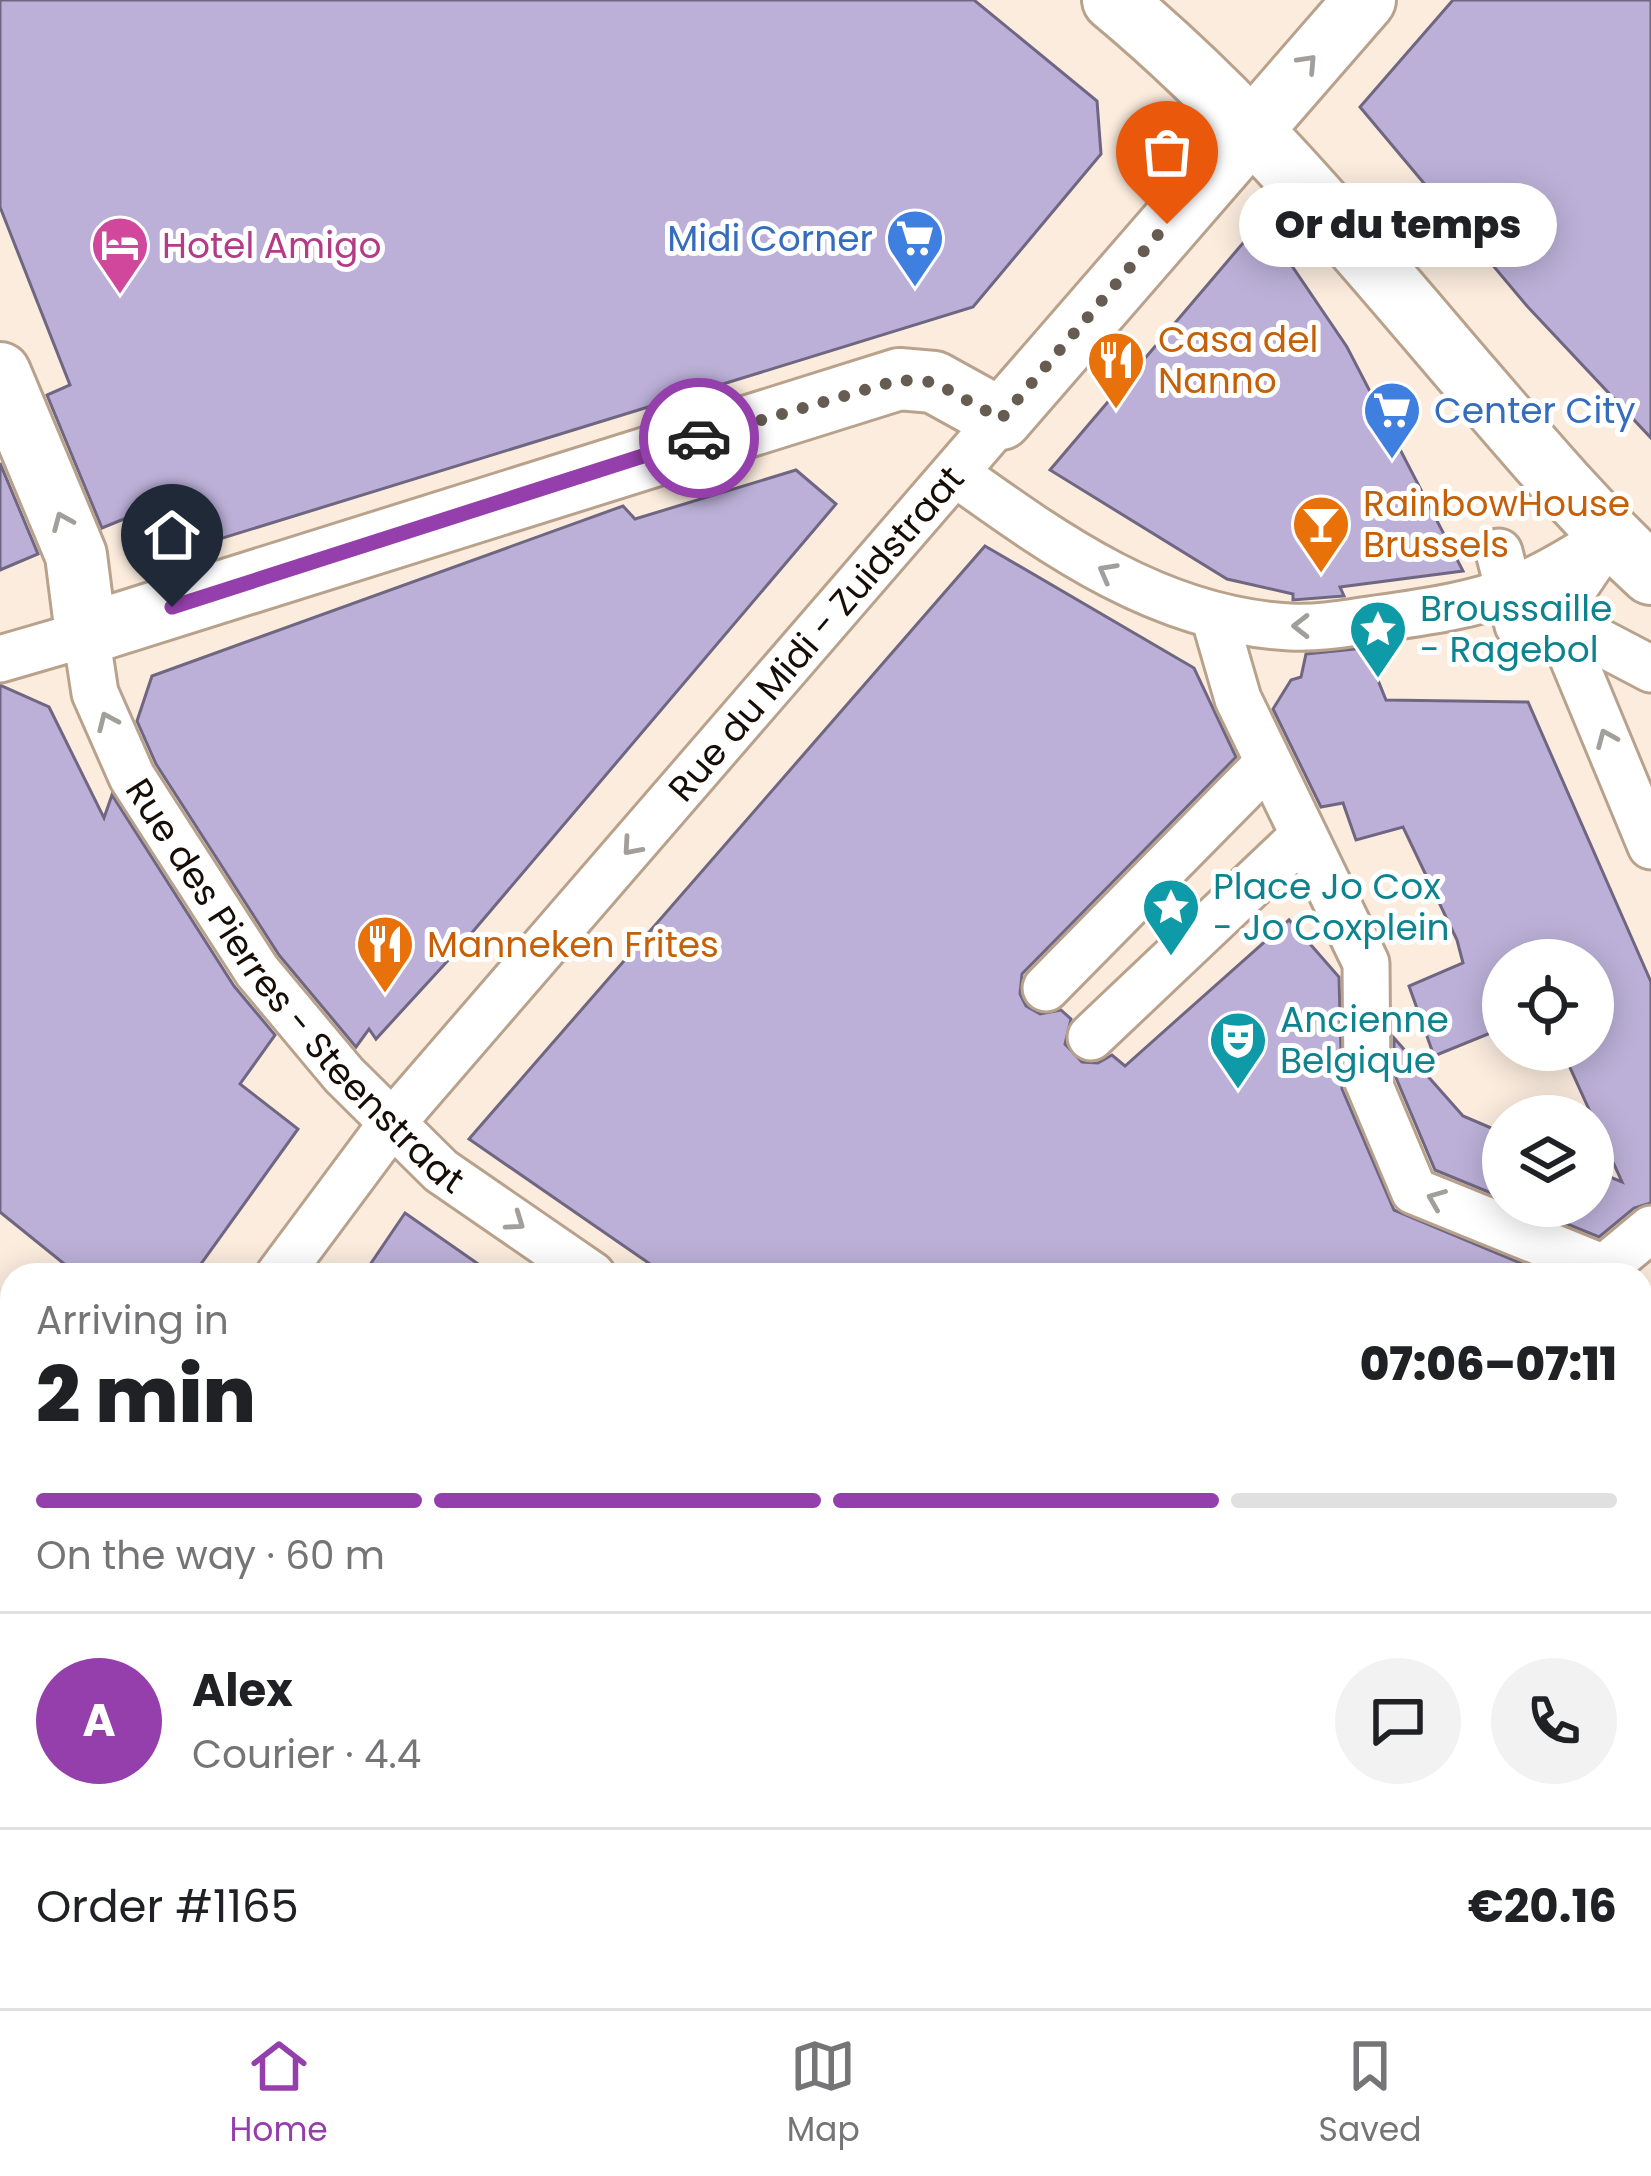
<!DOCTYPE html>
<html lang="en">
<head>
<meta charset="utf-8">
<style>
  :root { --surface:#fff; --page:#f2f2f2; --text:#202124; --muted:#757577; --line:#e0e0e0; --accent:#953fac }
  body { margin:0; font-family:Poppins,sans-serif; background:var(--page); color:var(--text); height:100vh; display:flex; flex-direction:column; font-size:45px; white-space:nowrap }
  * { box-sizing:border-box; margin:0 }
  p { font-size:39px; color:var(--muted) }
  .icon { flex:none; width:66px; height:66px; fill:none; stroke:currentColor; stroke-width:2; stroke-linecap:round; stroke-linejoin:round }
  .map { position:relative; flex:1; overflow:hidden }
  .details { position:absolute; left:0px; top:1263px; width:1653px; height:747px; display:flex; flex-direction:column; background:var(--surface); border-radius:36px 36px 0 0; box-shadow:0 6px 30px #0003 }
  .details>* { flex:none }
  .fabs { position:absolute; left:1482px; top:939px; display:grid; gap:24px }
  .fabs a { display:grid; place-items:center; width:132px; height:132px; border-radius:50%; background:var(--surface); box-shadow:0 6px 30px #0003; font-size:60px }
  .pin { position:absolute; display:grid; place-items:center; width:102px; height:102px; color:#fff; margin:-123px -51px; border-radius:50% 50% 50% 0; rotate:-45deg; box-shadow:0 0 12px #0007 }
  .pin .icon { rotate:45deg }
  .courier { position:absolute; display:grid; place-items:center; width:120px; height:120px; margin:-60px; border:9px solid #953fac; border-radius:50%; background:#fff; color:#222; box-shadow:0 3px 15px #0007 }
  .bubble { position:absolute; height:84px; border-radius:42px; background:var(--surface); box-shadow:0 6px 30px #0003; font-size:39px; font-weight:800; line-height:84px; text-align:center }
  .summary em { font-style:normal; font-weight:800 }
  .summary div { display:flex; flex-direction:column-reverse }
  .summary { display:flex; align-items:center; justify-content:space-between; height:204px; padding:0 36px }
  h1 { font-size:78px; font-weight:800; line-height:90px }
  .bar { display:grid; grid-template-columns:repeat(4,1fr); gap:18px 12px; align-content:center; height:144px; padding:0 36px }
  .bar i { height:15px; border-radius:9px; background:var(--line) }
  .bar .on { background:var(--accent) }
  .bar p { grid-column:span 4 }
  .line { display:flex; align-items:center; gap:30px; padding:0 36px; border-top:3px solid var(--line) }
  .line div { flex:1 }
  .round { display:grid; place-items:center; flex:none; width:126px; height:126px; border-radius:63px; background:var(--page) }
  .tabs { display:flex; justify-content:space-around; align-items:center; height:168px; border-top:3px solid var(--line); background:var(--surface); font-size:33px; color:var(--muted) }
  .tabs a { display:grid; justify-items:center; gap:6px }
  .tabs .on { color:var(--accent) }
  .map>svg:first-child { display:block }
</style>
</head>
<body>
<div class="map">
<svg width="1651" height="2008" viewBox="0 0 1651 2008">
  <rect width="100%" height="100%" fill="#fbecde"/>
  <g fill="#bcb0d8" stroke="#6f6781" stroke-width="3">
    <polygon points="0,0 974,0 1097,101 1101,154 973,307 161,557 141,512 102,528 47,395 70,385 0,207"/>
    <polygon points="1453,0 1651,0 1651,438 1527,306 1360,107"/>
    <polygon points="1249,236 1273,238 1347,347 1463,571 1340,587 1344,596 1293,600 1293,594 1227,579 1050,470"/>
    <polygon points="0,463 38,554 0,570"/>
    <polygon points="796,470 836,504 453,955 376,1039 369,1029 356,1047 279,955 156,764 137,721 152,676 623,506 635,519"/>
    <polygon points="985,546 1194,668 1236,757 1022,974 1020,994 1026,1006 1040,1014 1061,1010 1071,1019 1065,1044 1082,1062 1098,1063 1112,1055 1125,1066 1289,920 1339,977 1342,1089 1394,1210 1549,1275 666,1275 469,1139"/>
    <polygon points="1365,648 1386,700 1528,702 1651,982 1651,1203 1634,1208 1599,1237 1523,1206 1593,1206 1593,1170 1622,1182 1562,1050 1593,1050 1593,960 1503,960 1503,1028 1434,1056 1409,986 1463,963 1457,940 1403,827 1356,840 1343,803 1321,807 1273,709 1291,680 1301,677 1306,654"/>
    <polygon points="0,685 49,707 104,818 112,795 234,986 275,1035 240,1084 298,1129 193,1275 78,1275 0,1212"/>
    <polygon points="1394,1038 1463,1116 1503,1133 1503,1198 1435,1170 1394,1073"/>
    <polygon points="405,1213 494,1275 363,1275"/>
  </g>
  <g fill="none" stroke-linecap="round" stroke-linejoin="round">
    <g stroke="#b9a28c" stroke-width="51">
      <g id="pedestrian">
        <path d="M 955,473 C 1057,546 1160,620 1290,627 C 1324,629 1357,621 1390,617 C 1489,603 1525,592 1609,536"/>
        <polyline points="1499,552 1518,625 1590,637 1651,669"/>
        <polyline points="1598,553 1568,597 1563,634 1651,846"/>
        <polyline points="1214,616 1238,699 1366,963 1367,1079 1414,1191 1604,1268 1651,1229"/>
        <path id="s1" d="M 0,659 L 86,634 L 95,693 L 132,777 L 257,971 L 344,1075 L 441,1171 L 592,1275"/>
        <polyline points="1046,988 1267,764"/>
        <polyline points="1091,1037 1302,837"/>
        <path id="s2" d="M 279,1275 L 392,1123 L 1001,419"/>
        <polyline points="0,1652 12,1636"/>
        <polyline points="1641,1725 1651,1715"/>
        <polyline points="0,1797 2,1799"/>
        <polyline points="1641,1810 1651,1815"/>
        <polyline points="625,1998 635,2008"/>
        <polyline points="1378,2008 1387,1998"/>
      </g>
    </g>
    <g stroke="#b9a28c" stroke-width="66">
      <g id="minor">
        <path d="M 1113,0 C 1248,112 1357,246 1471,379 C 1529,446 1585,514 1651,574"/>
        <polyline points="0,373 76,555 86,634 899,379 934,382 1001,419 1365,0"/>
      </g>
    </g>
    <use href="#pedestrian" stroke="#fff" stroke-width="45"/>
    <use href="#minor" stroke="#fff" stroke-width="60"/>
  </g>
  <defs><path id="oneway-chevron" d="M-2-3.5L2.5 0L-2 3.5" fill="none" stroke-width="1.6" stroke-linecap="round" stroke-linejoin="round" transform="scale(3)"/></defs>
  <g stroke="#a29f9b">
    <use href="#oneway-chevron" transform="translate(1308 63) rotate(-47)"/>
    <use href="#oneway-chevron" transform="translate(62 521) rotate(-113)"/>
    <use href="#oneway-chevron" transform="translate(1107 572) rotate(-151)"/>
    <use href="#oneway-chevron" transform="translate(1301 626) rotate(-180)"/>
    <use href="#oneway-chevron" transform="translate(107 721) rotate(-114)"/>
    <use href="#oneway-chevron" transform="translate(1606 738) rotate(-113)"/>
    <use href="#oneway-chevron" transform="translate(631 847) rotate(131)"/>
    <use href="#oneway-chevron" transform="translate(1436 1199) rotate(-158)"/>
    <use href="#oneway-chevron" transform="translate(516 1222) rotate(35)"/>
  </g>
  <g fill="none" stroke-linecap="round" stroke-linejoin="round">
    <polyline stroke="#665c52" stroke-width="12" stroke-dasharray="0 21.6" points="699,438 899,380 934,382 1001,419 1167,224"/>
    <polyline stroke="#953fac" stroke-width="15" points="172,607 699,438"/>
  </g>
  <defs>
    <g id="supermarket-pin" transform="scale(3)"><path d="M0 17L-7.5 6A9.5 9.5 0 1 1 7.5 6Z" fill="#3f7fe0" stroke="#fff"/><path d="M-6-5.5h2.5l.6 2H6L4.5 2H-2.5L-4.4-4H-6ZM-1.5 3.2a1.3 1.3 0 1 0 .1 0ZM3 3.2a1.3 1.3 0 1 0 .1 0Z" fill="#fff"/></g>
    <g id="hotel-pin" transform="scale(3)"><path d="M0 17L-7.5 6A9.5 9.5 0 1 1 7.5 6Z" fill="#d1479c" stroke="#fff"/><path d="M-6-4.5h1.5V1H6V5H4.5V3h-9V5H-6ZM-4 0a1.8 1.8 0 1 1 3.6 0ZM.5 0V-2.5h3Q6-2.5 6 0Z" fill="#fff"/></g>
    <g id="restaurant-pin" transform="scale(3)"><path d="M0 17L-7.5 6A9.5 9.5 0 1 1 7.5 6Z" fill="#e8710a" stroke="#fff"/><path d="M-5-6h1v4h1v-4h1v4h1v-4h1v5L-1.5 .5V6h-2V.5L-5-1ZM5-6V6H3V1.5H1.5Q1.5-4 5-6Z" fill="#fff"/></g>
    <g id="bar-pin" transform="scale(3)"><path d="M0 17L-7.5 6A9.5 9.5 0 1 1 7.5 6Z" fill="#e8710a" stroke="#fff"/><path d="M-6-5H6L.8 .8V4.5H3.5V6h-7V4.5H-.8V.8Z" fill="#fff"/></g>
    <g id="sight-pin" transform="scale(3)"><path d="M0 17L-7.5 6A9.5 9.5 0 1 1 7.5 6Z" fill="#0f9aa8" stroke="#fff"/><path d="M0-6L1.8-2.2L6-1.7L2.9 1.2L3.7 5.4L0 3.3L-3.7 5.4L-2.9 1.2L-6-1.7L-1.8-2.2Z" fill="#fff"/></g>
    <g id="theatre-pin" transform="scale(3)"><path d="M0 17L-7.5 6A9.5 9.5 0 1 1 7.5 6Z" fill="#0f9aa8" stroke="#fff"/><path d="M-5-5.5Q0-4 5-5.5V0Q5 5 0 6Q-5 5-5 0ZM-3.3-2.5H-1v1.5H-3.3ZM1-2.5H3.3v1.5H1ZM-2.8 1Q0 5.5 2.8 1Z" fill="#fff"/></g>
  </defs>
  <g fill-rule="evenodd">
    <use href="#supermarket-pin" x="915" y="238"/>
    <use href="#hotel-pin" x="120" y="245"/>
    <use href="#restaurant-pin" x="1116" y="360"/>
    <use href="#supermarket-pin" x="1392" y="410"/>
    <use href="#bar-pin" x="1321" y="524"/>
    <use href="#sight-pin" x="1378" y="629"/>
    <use href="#sight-pin" x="1171" y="907"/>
    <use href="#restaurant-pin" x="385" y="944"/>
    <use href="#theatre-pin" x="1238" y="1040"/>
  </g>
  <g text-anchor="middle" stroke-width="10" stroke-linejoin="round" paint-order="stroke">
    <g font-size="36" fill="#366cbe" stroke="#fff" text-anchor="end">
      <text x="873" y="251">Midi Corner</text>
      <text x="1434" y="423" text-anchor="start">Center City</text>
    </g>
    <g font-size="36" fill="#b23c85" stroke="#fff" text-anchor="start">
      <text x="162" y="258">Hotel Amigo</text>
    </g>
    <g font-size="36" fill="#c56008" stroke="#fff" text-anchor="start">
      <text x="1158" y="352">Casa del<tspan x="1158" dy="41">Nanno</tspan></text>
      <text x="1363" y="516">RainbowHouse<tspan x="1363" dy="41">Brussels</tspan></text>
      <text x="427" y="957">Manneken Frites</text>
    </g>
    <g font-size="36" fill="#0d838f" stroke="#fff" text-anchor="start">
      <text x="1420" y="621">Broussaille<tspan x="1420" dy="41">- Ragebol</tspan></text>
      <text x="1213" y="899">Place Jo Cox<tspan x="1213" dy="41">- Jo Coxplein</tspan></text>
      <text x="1280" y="1032">Ancienne<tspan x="1280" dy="41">Belgique</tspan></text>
    </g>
    <g font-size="36" fill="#160e06" stroke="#fff">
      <text dy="13" stroke="none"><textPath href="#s2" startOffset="837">Rue du Midi - Zuidstraat</textPath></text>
      <text dy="13" stroke="none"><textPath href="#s1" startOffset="507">Rue des Pierres - Steenstraat</textPath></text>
    </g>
  </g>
</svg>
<div class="fabs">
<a><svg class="icon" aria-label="locate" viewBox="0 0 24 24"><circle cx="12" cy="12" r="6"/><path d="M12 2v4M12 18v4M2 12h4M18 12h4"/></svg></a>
<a><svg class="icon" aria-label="layers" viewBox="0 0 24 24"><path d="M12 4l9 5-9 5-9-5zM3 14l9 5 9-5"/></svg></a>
</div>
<div class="pin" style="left:1167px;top:224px;background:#ea580c"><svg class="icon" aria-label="bag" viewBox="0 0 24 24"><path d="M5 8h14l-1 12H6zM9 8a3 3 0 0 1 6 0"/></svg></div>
<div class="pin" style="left:172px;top:607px;background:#1f2937"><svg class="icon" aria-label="home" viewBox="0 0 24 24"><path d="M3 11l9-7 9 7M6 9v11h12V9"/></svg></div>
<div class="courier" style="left:699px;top:438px"><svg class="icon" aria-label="car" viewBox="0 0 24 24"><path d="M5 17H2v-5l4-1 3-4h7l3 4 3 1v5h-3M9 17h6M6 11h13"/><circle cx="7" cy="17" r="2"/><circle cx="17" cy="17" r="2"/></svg></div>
<div class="bubble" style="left:1239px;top:183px;width:318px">Or du temps</div>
<section class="details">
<div class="summary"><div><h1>2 min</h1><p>Arriving in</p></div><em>07:06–07:11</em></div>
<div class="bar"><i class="on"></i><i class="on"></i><i class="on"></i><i></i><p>On the way · 60 m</p></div>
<div class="line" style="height:216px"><b class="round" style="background:var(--accent);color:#fff">A</b><div><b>Alex</b><p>Courier · 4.4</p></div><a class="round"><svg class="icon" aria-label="chat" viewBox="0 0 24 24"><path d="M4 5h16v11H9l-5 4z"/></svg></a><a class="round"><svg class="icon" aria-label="phone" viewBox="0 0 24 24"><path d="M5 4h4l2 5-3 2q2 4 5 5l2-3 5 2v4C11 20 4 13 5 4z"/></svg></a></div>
<div class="line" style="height:156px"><div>Order #1165</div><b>€20.16</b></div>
</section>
</div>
<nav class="tabs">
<a class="on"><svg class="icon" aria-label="home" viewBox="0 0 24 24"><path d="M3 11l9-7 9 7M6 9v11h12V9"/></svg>Home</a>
<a><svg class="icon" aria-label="map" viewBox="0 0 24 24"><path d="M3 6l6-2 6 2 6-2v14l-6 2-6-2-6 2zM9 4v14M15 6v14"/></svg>Map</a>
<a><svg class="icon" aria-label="saved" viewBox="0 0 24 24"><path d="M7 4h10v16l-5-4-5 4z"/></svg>Saved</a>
</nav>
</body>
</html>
